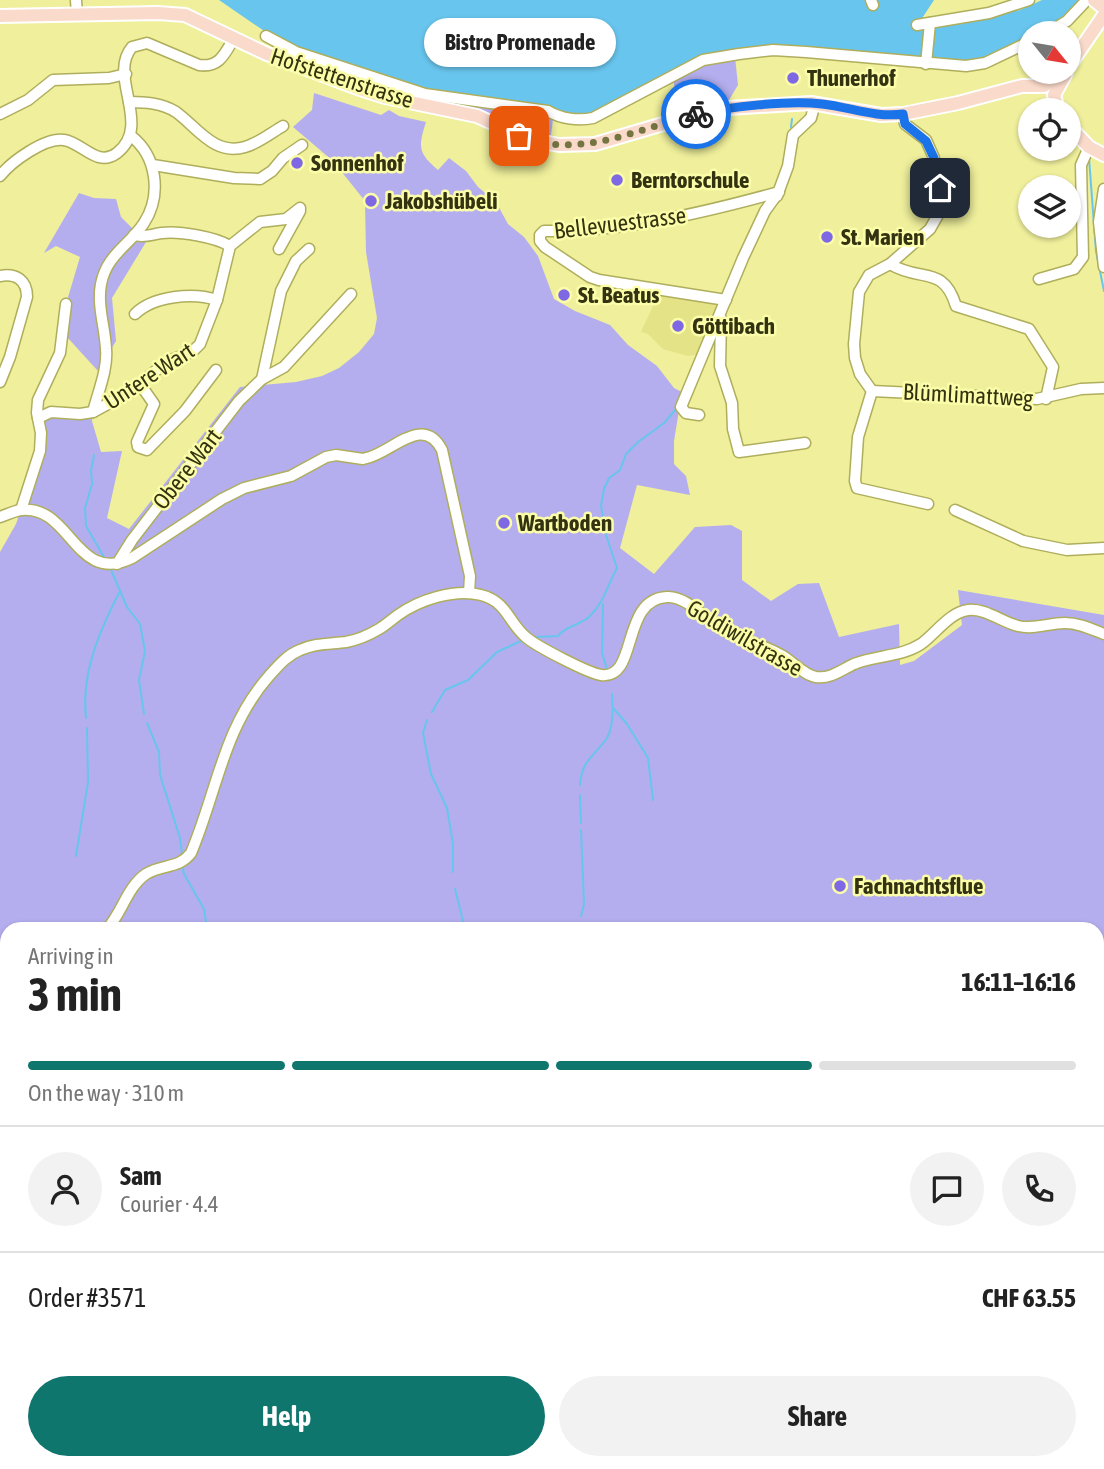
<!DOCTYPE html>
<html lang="en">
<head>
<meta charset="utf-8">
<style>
  :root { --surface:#fff; --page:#f2f2f2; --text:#222; --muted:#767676; --line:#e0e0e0; --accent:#0f766e }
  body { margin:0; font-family:"Asap Condensed",sans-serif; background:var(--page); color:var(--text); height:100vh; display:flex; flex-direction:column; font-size:26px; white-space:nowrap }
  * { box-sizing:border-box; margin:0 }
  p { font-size:23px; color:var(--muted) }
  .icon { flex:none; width:38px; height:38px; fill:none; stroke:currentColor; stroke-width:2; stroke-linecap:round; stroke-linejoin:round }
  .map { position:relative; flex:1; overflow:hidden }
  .sheet { position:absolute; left:0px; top:922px; width:1104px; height:548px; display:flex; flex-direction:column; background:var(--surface); border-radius:21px 21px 0 0; box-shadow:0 2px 5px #0004 }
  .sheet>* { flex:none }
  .needle { width:46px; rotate:120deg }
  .buttons { position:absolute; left:1018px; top:21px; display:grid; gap:14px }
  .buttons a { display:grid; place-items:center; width:63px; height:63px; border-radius:50%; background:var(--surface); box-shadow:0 2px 5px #0004; font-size:35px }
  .pin { position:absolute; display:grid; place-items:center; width:60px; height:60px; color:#fff; margin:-30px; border-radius:14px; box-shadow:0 4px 10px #0006 }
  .courier { position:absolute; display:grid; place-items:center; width:70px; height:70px; margin:-35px; border:5px solid #1a73e8; border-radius:50%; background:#fff; color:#222; box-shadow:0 2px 9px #0007 }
  .bubble { position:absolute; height:49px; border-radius:24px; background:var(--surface); box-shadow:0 2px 5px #0004; font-size:23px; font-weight:700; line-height:49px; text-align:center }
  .summary em { font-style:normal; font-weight:700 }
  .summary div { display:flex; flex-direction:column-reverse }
  .summary { display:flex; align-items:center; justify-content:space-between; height:119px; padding:0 28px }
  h1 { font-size:46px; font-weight:700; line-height:52px }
  .bar { display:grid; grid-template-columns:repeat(4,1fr); gap:10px 7px; align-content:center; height:84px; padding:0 28px }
  .bar i { height:9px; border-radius:5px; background:var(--line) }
  .bar .active { background:var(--accent) }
  .bar p { grid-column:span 4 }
  .line { display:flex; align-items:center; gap:18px; padding:0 28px; border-top:2px solid var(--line) }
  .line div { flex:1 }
  .round { display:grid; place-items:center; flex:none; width:74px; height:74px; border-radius:37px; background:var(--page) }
  .action { display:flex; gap:14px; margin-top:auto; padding:14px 28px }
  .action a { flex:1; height:80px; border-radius:42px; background:var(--accent); color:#fff; font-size:28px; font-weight:700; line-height:80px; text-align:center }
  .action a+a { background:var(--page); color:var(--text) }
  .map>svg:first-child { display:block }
</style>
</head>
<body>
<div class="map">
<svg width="1104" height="1469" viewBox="0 0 1104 1469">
  <rect width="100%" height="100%" fill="#efef9c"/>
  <polygon fill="#e4e387" points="659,293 721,304 700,354 688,356 663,349 648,334 641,332"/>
  <g fill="#b4aeee" fill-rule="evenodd">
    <polygon points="735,57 738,85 729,100 704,105 677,100 673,79 704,63"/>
    <path d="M 314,93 L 381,115 L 389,110 L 399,116 L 426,122 C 418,147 418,153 438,170 L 449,158 L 466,171 L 478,187 L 496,202 L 508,224 L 524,237 L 538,256 L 554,299 L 575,311 L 610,325 L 628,345 L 657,366 L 674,388 L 682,392 L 674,441 L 674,464 L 686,476 L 690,495 L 637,485 L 620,548 L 654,574 L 695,527 L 731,525 L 742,531 L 742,580 L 771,601 L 798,584 L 819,583 L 839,637 L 899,624 L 900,665 L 914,661 L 962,625 L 958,590 L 1104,615 L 1104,1469 L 0,1469 L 0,552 L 16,524 L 35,469 L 38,418 L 93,412 L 92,421 L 101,452 L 122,451 L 107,518 L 129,529 L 240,387 L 296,382 L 322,376 L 339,368 L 359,352 L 374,334 L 377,318 L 366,252 L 365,201 L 333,161 L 293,127 L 312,110 ZM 7,929 L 1097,929 L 1097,1463 L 7,1463 Z"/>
    <polygon points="442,99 547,115 553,119 551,135 545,139 512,128 498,118 456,106 440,104"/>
    <polygon points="79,193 94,198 116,199 121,217 146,242 112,298 116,341 98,371 67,337 66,304 80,257 56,246 44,253"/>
  </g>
  <path fill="#68c5ed" d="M 219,0 L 934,0 L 919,23 L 920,27 L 1020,10 L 1042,0 L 1083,0 C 1067,15 1054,33 1031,33 L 1031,39 L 988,59 L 965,64 L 768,47 L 724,54 L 588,118 L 441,94 L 286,46 Z"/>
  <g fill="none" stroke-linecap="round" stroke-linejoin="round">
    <g stroke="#68c5ed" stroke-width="2">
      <polyline points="791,127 792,119"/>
      <polyline points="1089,158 1096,251 1104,291"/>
      <polyline points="94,455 91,471 92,484 85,508 86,526 105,559"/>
      <polyline points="111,570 127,607 140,624 145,651 139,680 144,714"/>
      <polyline points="603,604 602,653 607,669"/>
      <path d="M 535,637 L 558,636 C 565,626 581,625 590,616 C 605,601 607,586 617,568 L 606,535 L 601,506 L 604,489 L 609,478 L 620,470 L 626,454 L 638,442 L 664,423 L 677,408"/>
      <polyline points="613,708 627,724 648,758 653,800"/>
      <polyline points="432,712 445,690 468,680 497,652 521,641"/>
      <path d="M 86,718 C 81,673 99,632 119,593"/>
      <polyline points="427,720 423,733 431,774 447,808 453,844 453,872"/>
      <polyline points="147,723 159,752 160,775 180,838 182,855"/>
      <path d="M 580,785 C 582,759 594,757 607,738 C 614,726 613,707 612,694"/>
      <polyline points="580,795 581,823"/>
      <polyline points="581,830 584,904 581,916"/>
      <polyline points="76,856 88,782 87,728"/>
      <polyline points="183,869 184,874 204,909 207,929"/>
      <polyline points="455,889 465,929"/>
      <polyline points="577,929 578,926"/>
      <polyline points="1097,1008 1104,1003"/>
      <polyline points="0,1460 7,1461"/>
      <polyline points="43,1463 48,1466 69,1469"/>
      <polyline points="72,1469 89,1465 100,1469"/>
    </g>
    <g stroke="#afae5c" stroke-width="13">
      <g id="minor">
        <polyline points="76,0 77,15"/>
        <polyline points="871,0 873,5"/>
        <polyline points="917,25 989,13 1029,0"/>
        <polyline points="1047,33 1067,21 1084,3"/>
        <path d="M 266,36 L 296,52 L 425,94 L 548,111 C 561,119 579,121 593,118 L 703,60 L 739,54 L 773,50 L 806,52 L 966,66 L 985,63 L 1031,41"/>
        <polyline points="926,64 930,23"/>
        <path d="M 129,102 C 145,102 162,103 176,112 C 197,127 214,156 245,147 C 259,143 271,133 283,126"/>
        <polyline points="0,114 28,100 53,80 109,78 126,74"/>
        <polyline points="903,114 905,124 926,140 934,158 942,200 939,213 930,229 890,264 869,275 859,292 854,344 855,358 860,374 872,391 858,437 855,481 857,488 928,504"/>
        <polyline points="153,165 234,178 260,179 272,171 283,158 302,145"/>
        <path d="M 0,176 C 11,162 45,137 64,140 C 83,143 97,168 117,153 C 153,125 107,76 132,47 L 147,43 L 199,65 C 220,68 225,53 234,38"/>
        <polyline points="1104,189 1099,222 1104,267"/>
        <polyline points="777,196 788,166 793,135 811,118 815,103"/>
        <path d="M 134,235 C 145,238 152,234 162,233 C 180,231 215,237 230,246"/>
        <polyline points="279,249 300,211"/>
        <path d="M 890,264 C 921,283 943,264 956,306 L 1029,329 L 1053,367 L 1046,399"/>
        <path d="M 0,276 C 16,273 27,280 27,297 L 10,357 L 0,382"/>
        <polyline points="1039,279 1074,269 1083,257 1081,165 1089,147"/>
        <path d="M 726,300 L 599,280 L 590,277 L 545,247 L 540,241 L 540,235 L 544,231 C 623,232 703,213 779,192"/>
        <path d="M 135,314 C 153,296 193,292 217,300"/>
        <polyline points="721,319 720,366 732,403 733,429 739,452 805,443"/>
        <polyline points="262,379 281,291 296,261 309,249"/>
        <polyline points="140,384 154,404 137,442 138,447 147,450 185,411 216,370"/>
        <polyline points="872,391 1037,399 1081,389 1104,388"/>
        <path d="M 93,412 C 98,392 108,369 106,349 C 105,327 97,306 101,284 C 107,254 129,246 144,223 C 162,195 157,156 131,136"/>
        <polyline points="699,415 686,413 681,407 743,258 765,211 778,193"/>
        <polyline points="38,418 51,412 80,414 93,412 128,393 168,361 192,352 200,344 217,300 230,246 260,222 286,219 300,208"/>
        <polyline points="21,510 40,451 41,433 37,413 38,400 60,353 66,304"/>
        <polyline points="955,510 1023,541 1067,550 1104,548"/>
        <path d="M 0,517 C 6,515 14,511 21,510 C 71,504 75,586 132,558 L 222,499 L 244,488 L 291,476 L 326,457 L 336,455 L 363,459 L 370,457 C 395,449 424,415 442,450 L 470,576 L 469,593"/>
        <polyline points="117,564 132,540 239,401 262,379 284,367 351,294"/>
        <path d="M 107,929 C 122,913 127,887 146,874 C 162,864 179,869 191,853 C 217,792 223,728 269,676 C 278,666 287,655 300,650 C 315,643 330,644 346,642 C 357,640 369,635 379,629 C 386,625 391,620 398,615 C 419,600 455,588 481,595 C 508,602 508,623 527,638 C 538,647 588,673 601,675 C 639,680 620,599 667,597 C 687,596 706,620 722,629 C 741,640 762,644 781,655 C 792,661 804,675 816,677 C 831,679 841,670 854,664 C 876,655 901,657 921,644 C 935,634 950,612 968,610 C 985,608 1002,622 1018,626 C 1035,630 1048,623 1065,623 C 1079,623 1091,629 1104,634"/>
        <polyline points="0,1082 7,1062"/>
        <polyline points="0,1102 7,1118"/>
        <polyline points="0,1303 7,1288"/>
        <polyline points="164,1463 171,1469"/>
      </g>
    </g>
    <g stroke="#fff" stroke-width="16">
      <g id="major">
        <polyline points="1094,0 1104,8"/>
        <polyline points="0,16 158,13 185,15 267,54 360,89 385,97 477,116 527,139 559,145 595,144 680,119 728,108 811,103 881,115 903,114 958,103 1022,86 1044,86 1066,72"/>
        <polyline points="1069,66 1104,15"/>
        <polyline points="1058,110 1054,95 1065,75"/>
        <polyline points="1069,126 1089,147 1104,155"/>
      </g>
    </g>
    <use href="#minor" stroke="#fff" stroke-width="10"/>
    <use href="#major" stroke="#fadaca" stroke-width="12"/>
  </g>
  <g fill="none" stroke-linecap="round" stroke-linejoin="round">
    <path stroke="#757542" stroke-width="7" stroke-dasharray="0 12.6" d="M 519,136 C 580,160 637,129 696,114"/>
    <path stroke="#1a73e8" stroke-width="9" d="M 696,114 C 729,107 788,100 822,104 C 850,107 875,118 903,114 L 905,124 L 926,141 L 934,158 L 940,188"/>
  </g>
  <g fill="#7f68e3" stroke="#fcfda9" stroke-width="2.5">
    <circle cx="793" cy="78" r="7"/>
    <circle cx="297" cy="163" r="7"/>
    <circle cx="617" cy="180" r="7"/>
    <circle cx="371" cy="201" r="7"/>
    <circle cx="827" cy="237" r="7"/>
    <circle cx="564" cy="295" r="7"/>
    <circle cx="678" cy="326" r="7"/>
    <circle cx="504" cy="523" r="7"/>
    <circle cx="840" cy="886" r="7"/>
  </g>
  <g text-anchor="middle" stroke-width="5" stroke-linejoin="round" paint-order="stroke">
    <g font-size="23" fill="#343311" stroke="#fcfda9">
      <text transform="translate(342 78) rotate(18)" y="8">Hofstettenstrasse</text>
      <text transform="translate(620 223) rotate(-7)" y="8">Bellevuestrasse</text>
      <text transform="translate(149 376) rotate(-33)" y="8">Untere Wart</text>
      <text transform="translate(968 395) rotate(3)" y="8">Blümlimattweg</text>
      <text transform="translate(187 469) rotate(-52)" y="8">Obere Wart</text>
      <text transform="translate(745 638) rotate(30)" y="8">Goldiwilstrasse</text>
    </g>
    <g font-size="23" font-weight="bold" fill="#343311" stroke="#fcfda9" text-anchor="start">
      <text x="807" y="86">Thunerhof</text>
      <text x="311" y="171">Sonnenhof</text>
      <text x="631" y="188">Berntorschule</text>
      <text x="385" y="209">Jakobshübeli</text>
      <text x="841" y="245">St. Marien</text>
      <text x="578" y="303">St. Beatus</text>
      <text x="692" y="334">Göttibach</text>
      <text x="518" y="531">Wartboden</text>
      <text x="854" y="894">Fachnachtsflue</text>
    </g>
  </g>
</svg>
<div class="buttons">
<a><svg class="needle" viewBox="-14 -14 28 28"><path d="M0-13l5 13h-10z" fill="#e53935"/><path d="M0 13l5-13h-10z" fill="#767676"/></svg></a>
<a><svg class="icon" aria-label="locate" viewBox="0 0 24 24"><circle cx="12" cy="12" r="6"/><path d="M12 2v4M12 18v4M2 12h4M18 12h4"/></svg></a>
<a><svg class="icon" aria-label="layers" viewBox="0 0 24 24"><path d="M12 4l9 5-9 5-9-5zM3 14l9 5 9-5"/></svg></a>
</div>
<div class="pin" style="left:519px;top:136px;background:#ea580c"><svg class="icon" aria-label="bag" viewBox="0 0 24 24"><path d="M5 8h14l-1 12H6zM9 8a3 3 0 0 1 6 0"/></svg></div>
<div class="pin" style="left:940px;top:188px;background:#1f2937"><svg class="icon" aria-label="home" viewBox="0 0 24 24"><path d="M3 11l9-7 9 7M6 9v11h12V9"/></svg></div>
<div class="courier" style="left:696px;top:114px"><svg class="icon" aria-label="bike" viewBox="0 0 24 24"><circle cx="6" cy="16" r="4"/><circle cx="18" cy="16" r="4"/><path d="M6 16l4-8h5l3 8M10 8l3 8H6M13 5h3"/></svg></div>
<div class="bubble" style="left:424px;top:18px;width:192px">Bistro Promenade</div>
<section class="sheet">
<div class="summary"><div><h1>3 min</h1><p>Arriving in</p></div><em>16:11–16:16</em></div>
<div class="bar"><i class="active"></i><i class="active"></i><i class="active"></i><i></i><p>On the way · 310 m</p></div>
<div class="line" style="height:126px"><a class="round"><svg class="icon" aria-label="person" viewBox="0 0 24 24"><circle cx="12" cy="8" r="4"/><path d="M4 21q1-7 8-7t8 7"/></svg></a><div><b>Sam</b><p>Courier · 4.4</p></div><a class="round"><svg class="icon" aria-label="chat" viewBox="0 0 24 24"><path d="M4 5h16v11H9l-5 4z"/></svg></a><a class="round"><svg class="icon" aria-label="phone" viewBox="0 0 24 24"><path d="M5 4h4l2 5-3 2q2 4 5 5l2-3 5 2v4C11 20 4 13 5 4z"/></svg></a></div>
<div class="line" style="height:91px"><div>Order #3571</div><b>CHF 63.55</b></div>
<div class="action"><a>Help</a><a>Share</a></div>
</section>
</div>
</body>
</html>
